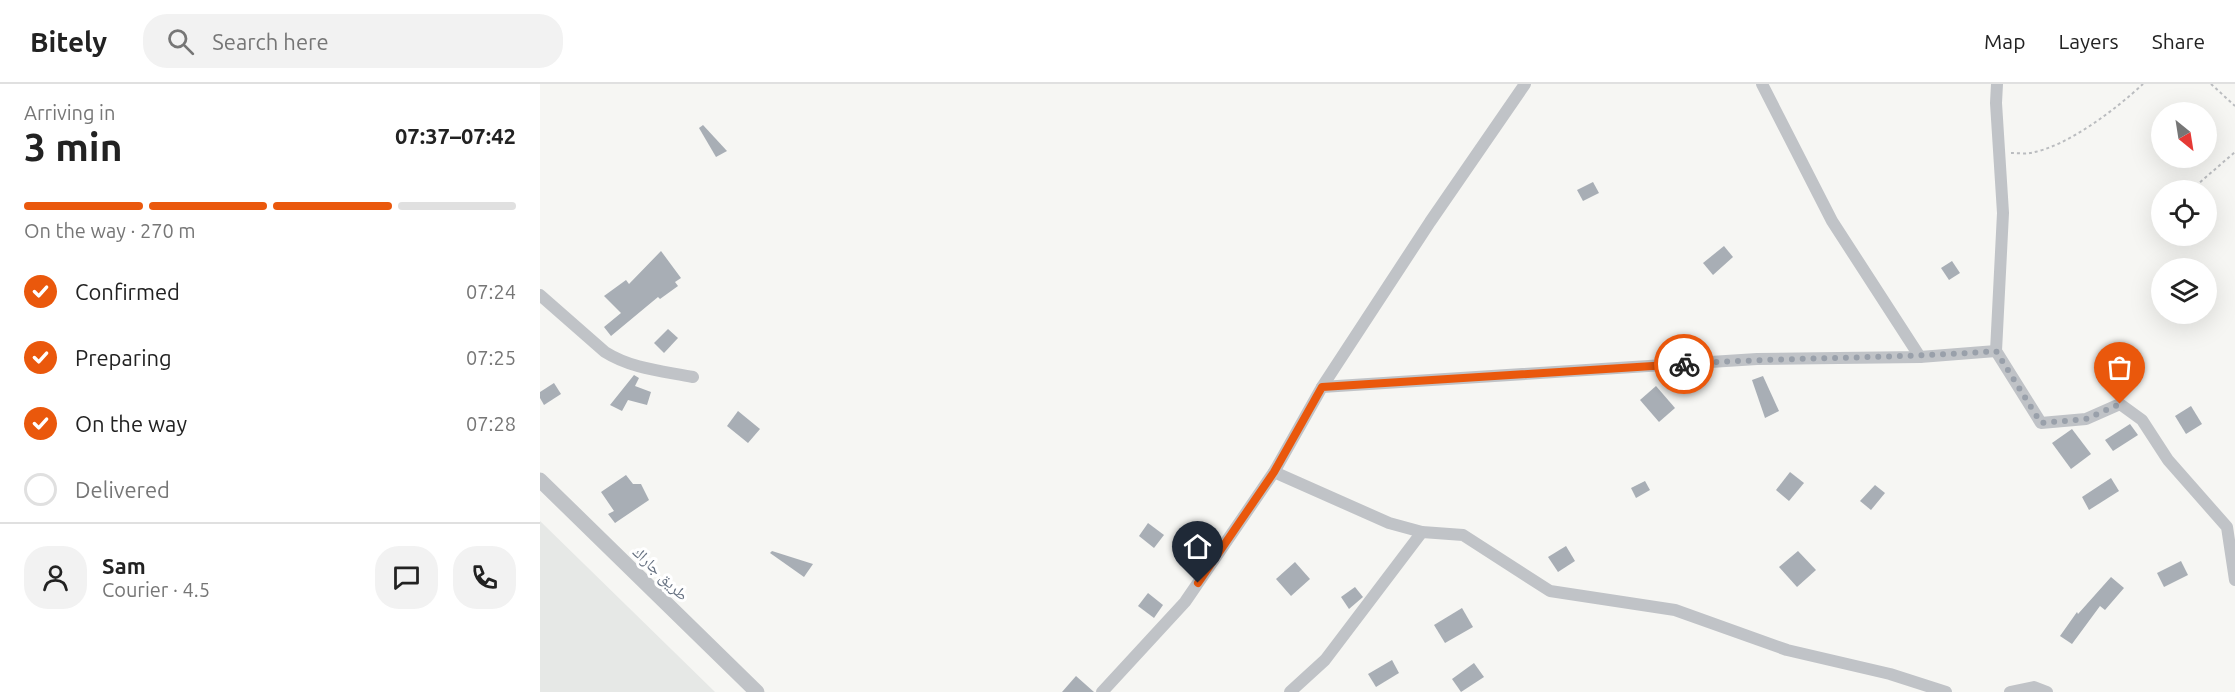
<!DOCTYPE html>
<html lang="en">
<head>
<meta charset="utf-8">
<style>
  :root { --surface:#fff; --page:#f2f2f2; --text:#222; --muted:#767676; --line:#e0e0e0; --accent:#ea580c }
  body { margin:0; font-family:Ubuntu,"Noto Naskh Arabic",sans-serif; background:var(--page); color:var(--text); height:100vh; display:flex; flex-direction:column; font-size:22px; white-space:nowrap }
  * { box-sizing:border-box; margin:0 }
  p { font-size:20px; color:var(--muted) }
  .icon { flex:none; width:33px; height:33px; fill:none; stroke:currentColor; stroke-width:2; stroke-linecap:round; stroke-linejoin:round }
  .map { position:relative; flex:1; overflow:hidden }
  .panel { display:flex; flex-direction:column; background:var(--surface); width:540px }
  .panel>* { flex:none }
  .needle { width:39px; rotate:150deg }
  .tools { position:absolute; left:1611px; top:18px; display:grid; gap:12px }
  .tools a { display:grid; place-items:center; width:66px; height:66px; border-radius:50%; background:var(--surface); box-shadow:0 6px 24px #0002; font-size:30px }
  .pin { position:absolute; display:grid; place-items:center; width:51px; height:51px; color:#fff; margin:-62px -26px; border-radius:50% 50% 50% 0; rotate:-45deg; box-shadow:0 0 6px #0007 }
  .pin .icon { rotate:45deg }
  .courier { position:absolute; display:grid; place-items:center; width:60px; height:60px; margin:-30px; border:4px solid #ea580c; border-radius:50%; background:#fff; color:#222; box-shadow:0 2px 8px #0007 }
  .overview em { font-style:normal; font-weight:700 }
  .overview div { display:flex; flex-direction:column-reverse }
  .overview { display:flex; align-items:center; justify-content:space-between; height:102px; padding:0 24px }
  h1 { font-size:39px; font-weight:700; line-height:45px }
  .bar { display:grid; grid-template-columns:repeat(4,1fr); gap:9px 6px; align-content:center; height:72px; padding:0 24px }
  .bar i { height:8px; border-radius:4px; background:var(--line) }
  .bar .current { background:var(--accent) }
  .bar p { grid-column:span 4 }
  .line { display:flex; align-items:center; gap:15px; padding:0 24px; border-top:2px solid var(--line) }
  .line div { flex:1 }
  .round { display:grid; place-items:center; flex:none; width:63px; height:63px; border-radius:24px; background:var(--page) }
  ol { padding:0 24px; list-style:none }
  li { display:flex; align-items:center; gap:18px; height:66px }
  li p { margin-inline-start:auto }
  li .icon { padding:6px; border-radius:50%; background:var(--accent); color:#fff; stroke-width:4 }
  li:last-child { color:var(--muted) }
  li i { width:33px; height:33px; border:3px solid var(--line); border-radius:50% }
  header { display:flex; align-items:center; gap:36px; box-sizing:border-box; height:84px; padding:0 30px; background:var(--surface); border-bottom:2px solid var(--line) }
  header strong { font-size:28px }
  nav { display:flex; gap:33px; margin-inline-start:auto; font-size:21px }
  .search { width:420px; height:54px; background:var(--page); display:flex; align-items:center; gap:15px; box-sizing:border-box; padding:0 21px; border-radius:24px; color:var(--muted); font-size:22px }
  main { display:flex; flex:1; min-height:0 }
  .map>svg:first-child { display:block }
</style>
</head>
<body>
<header>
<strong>Bitely</strong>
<div class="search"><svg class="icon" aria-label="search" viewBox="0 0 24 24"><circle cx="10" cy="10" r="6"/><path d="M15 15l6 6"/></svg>Search here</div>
<nav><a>Map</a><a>Layers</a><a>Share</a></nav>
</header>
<main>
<section class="panel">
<div class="overview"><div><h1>3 min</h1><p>Arriving in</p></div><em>07:37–07:42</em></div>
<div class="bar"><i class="current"></i><i class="current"></i><i class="current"></i><i></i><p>On the way · 270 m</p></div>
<ol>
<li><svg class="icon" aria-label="check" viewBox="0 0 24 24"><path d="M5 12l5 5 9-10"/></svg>Confirmed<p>07:24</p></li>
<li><svg class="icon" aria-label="check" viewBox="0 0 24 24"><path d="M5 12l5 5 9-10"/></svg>Preparing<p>07:25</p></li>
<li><svg class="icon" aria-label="check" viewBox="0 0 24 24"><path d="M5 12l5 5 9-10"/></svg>On the way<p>07:28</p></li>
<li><i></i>Delivered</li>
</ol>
<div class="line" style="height:108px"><a class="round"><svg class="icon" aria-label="person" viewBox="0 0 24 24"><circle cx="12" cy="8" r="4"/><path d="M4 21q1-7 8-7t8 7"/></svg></a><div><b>Sam</b><p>Courier · 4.5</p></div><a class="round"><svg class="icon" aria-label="chat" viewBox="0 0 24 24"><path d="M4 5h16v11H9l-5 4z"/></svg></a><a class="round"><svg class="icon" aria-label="phone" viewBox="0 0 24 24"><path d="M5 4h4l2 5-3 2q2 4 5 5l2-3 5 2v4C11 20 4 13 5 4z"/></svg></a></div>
</section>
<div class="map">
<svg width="1695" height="608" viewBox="0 0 1695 608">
  <rect width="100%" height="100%" fill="#f6f6f3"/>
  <polygon fill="#e6e8e6" points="0,437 175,608 176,608 0,608"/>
  <g fill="#a8aeb5">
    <polygon points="163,41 187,67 176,73 159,44"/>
    <polygon points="1053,98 1059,109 1043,117 1037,106"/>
    <polygon points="1184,162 1193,173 1173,191 1163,179"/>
    <polygon points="121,167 141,194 135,198 138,202 120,215 118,213 71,252 64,243 81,229 64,212 86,196 89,200"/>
    <polygon points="1412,177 1420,189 1409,196 1401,184"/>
    <polygon points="128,245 138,254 124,269 114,259"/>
    <polygon points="94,291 99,294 95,302 111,308 107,321 88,316 82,327 70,321"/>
    <polygon points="1223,292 1239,327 1225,334 1212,296"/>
    <polygon points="14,299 21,310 4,321 0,314 0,308"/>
    <polygon points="1116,302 1135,324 1119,338 1100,316"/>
    <polygon points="1651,322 1662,340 1646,350 1635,332"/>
    <polygon points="198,327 220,345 208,359 187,342"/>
    <polygon points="1590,340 1598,351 1573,367 1565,356"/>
    <polygon points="1532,345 1551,370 1531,385 1512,359"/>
    <polygon points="1250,388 1264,399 1249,417 1236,406"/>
    <polygon points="86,391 93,400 101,400 109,416 75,439 68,430 74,427 61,408"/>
    <polygon points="1571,394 1579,407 1549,426 1542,413"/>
    <polygon points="1105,397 1110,406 1096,414 1091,404"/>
    <polygon points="1335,401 1345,409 1331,426 1320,417"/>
    <polygon points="608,439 624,451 614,464 599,452"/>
    <polygon points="1026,462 1035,477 1018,488 1008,473"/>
    <polygon points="232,467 273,480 264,493 230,469"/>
    <polygon points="1258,467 1276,486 1257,503 1239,483"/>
    <polygon points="1641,477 1648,491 1624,503 1617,489"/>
    <polygon points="755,478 770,495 751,512 736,495"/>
    <polygon points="1571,493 1584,504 1565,526 1560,522 1532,560 1520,552 1537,528 1538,530"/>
    <polygon points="815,503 823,513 809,525 801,513"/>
    <polygon points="608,509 623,521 614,534 598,522"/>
    <polygon points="922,524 933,543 905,559 894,541"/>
    <polygon points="852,576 859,589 836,603 828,590"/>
    <polygon points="934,579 944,593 921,608 912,595"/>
    <polygon points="536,592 554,608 522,608"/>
  </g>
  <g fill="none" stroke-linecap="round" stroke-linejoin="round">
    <g stroke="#babcbf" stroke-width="2" stroke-dasharray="3 3" stroke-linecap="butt">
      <polyline points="1671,0 1695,22"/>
      <path d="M 1471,69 C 1477,69 1484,70 1490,69 C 1527,63 1576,25 1603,0"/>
      <polyline points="1651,106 1695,68"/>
      <polyline points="1615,132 1622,127"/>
    </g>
    <g stroke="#c0c3c7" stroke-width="12">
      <polyline points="1222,0 1292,137 1380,273"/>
      <polyline points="1457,0 1456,19 1463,129 1456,267 1501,339 1546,335 1580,320 1602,336 1628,376 1687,443 1695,496"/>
      <path d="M 0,211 L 65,268 C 92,285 123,287 153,293"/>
      <polyline points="782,303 1217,275 1380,273 1456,267"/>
      <polyline points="734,388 849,439 882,448 923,451 1010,507 1135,526 1247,566 1350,590 1406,608"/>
      <polyline points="562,608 645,518 734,388 782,303 890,138 985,0"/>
      <polyline points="750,608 785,576 882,448"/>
      <polyline points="1470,608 1494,603 1507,608"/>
    </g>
    <polyline stroke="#c0c3c7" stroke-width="15" points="0,396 217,608"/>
  </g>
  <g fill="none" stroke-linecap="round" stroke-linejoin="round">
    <path stroke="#99a0aa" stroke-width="6" stroke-dasharray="0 10.8" d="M 1144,280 C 1248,273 1352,275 1456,267 L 1501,339 L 1546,335 L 1580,320"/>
    <polyline stroke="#ea580c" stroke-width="8" points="658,499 734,388 782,303 1144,280"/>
  </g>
  <g text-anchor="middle" stroke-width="6" stroke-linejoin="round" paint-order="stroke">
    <g font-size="16" fill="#677282" stroke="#fff">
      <text transform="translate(121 489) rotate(44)" y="6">طريق جاراك</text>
    </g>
  </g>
</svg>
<div class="tools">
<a><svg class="needle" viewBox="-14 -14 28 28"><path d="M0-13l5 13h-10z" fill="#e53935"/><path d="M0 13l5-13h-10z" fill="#767676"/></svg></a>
<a><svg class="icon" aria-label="locate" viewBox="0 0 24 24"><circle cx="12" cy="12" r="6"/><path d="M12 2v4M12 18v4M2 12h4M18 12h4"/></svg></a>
<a><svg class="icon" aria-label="layers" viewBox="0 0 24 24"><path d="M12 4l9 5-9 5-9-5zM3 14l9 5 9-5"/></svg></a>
</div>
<div class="pin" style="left:1580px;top:320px;background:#ea580c"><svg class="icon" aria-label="bag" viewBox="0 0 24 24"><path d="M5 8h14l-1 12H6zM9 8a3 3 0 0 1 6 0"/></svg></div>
<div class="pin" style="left:658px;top:499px;background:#1f2937"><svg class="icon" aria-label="home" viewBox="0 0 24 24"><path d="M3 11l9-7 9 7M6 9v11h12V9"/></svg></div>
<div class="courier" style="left:1144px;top:280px"><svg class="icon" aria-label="bike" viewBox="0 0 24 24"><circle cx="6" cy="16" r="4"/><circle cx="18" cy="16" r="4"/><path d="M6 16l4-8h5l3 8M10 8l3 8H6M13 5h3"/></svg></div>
</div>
</main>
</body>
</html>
